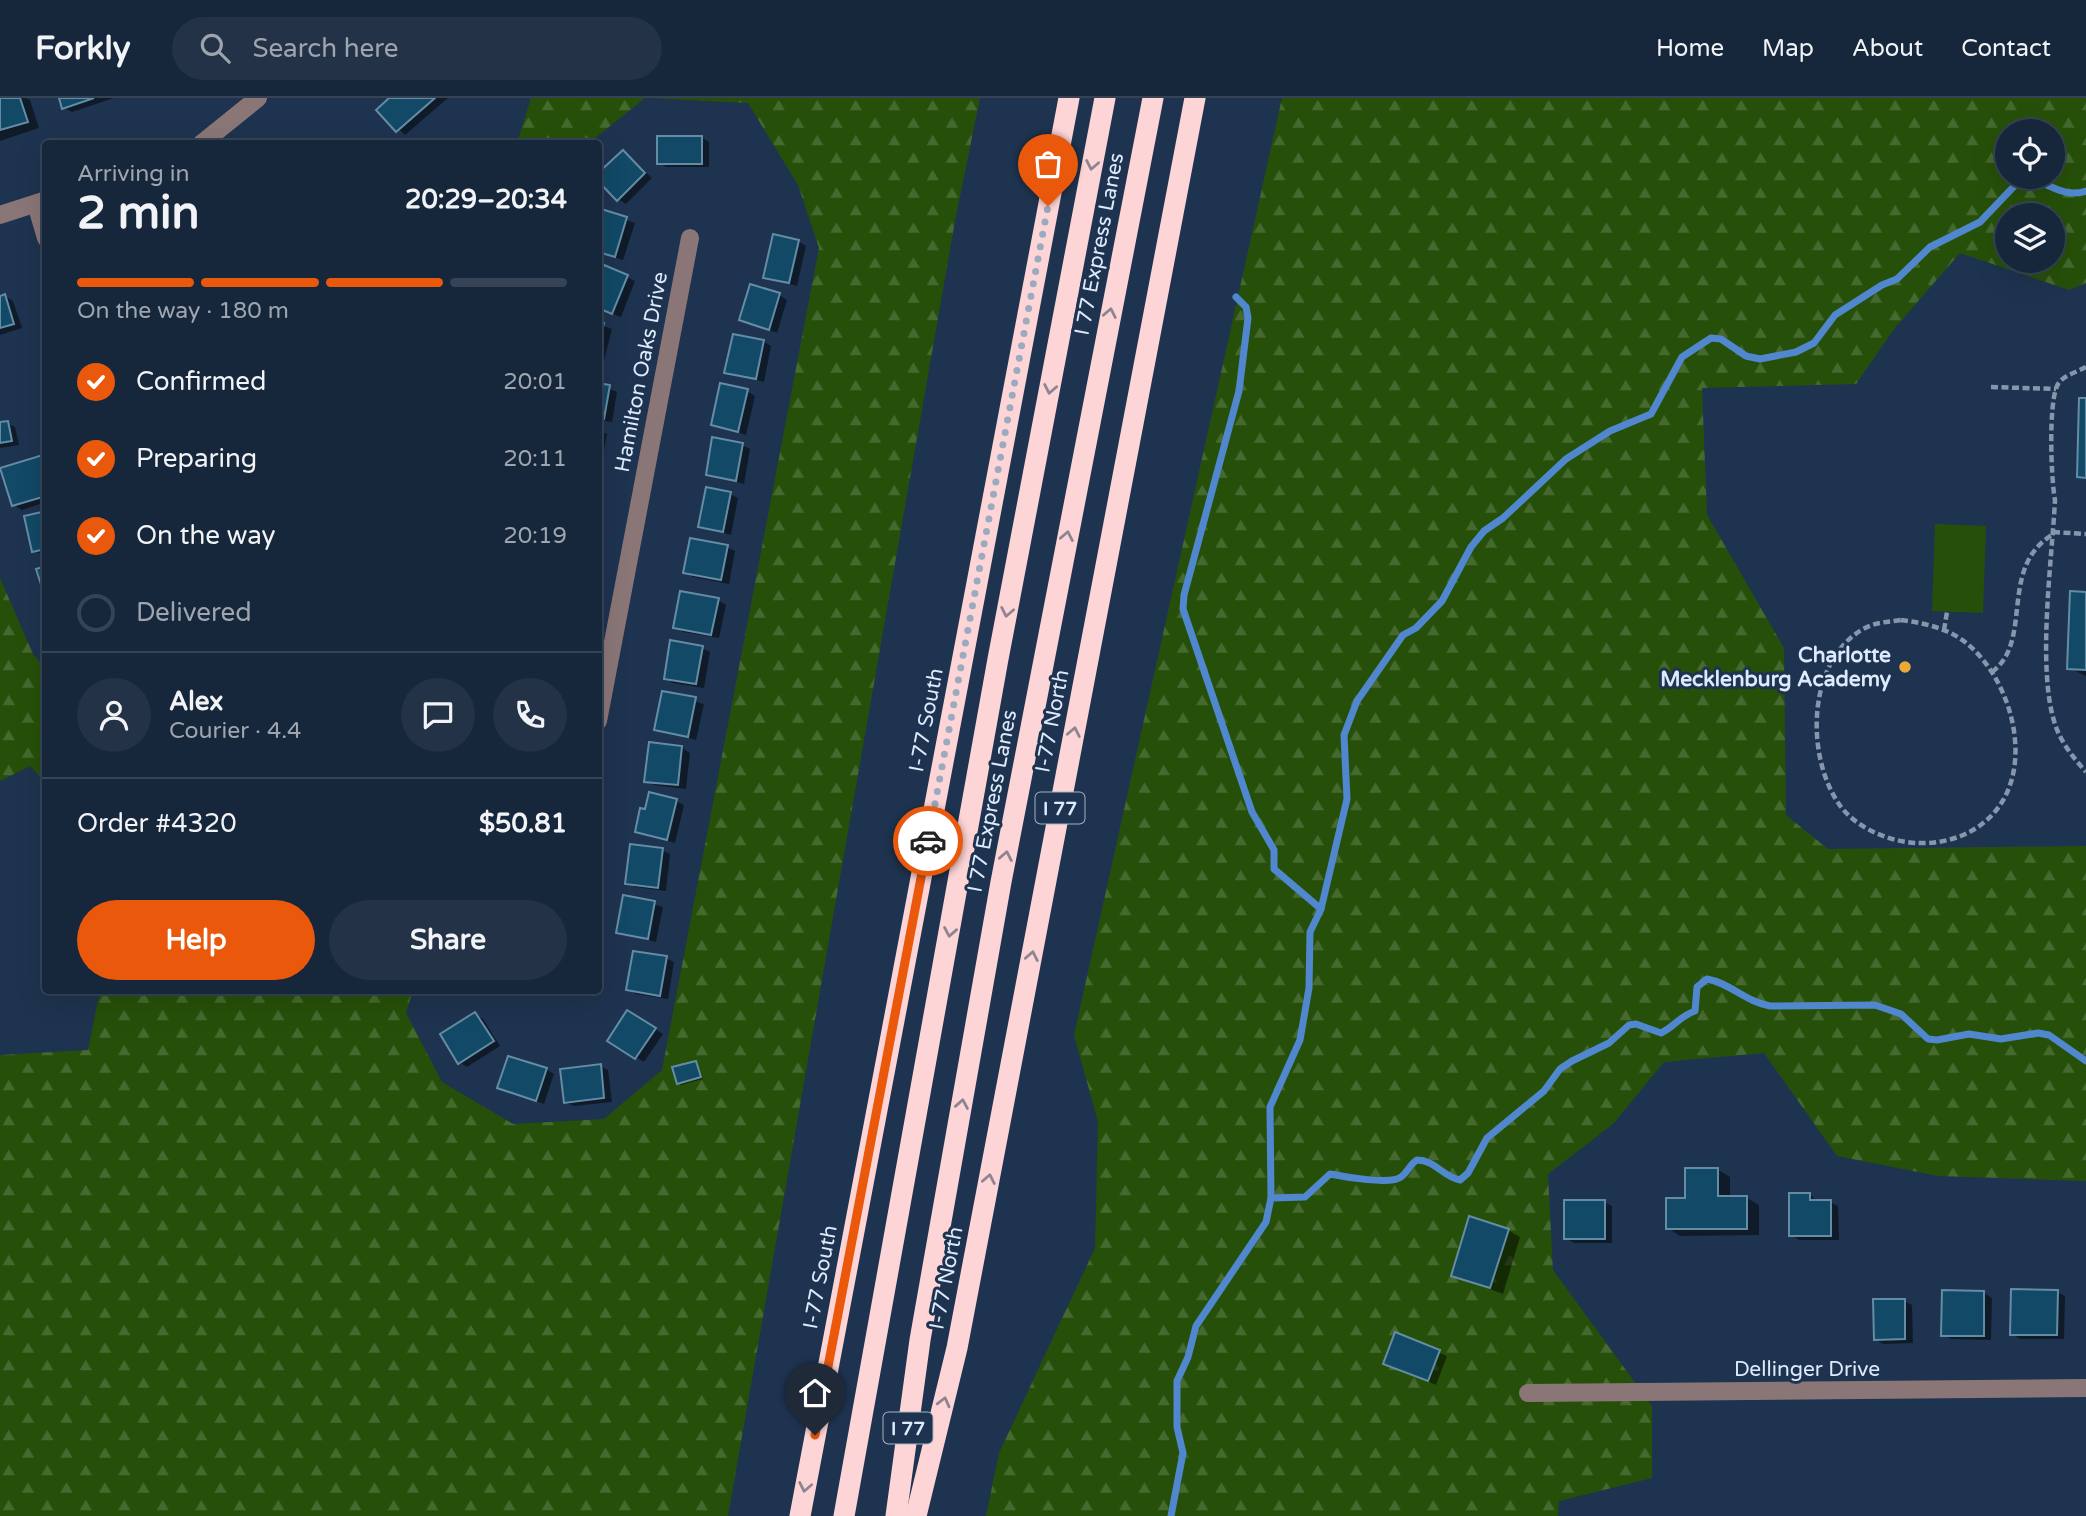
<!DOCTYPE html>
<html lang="en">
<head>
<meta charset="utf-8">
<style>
  :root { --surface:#16263b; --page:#233246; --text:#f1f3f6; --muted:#9ea5af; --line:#354355; --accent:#ea580c }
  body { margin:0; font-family:"Varela Round",sans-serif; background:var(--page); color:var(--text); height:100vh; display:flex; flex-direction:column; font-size:26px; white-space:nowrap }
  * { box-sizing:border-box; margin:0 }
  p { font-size:23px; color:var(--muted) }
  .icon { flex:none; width:38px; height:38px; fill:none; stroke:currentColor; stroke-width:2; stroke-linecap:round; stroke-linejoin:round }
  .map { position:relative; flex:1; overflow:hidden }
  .side { position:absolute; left:42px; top:42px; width:560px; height:854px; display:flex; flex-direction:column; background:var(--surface); border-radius:7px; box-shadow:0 7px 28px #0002,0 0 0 2px var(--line) }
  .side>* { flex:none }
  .fabs { position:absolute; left:1995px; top:21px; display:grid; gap:14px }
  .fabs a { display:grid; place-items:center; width:70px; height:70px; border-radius:50%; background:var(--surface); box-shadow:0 7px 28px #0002,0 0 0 2px var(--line); font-size:35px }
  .pin { position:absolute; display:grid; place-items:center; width:60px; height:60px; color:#fff; margin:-72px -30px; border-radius:50% 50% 50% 0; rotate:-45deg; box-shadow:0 0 7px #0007 }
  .pin .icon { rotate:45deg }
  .courier { position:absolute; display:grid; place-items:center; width:70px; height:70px; margin:-35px; border:5px solid #ea580c; border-radius:50%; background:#fff; color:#222; box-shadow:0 2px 9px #0007 }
  .head em { font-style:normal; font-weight:800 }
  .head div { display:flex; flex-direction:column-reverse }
  .head { display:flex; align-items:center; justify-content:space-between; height:119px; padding:0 35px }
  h1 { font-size:46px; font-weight:800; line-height:52px }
  .bar { display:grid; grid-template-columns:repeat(4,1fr); gap:10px 7px; align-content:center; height:84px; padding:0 35px }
  .bar i { height:9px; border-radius:5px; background:var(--line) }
  .bar .active { background:var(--accent) }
  .bar p { grid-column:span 4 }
  .line { display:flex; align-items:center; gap:18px; padding:0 35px; border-top:2px solid var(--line) }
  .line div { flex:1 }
  .round { display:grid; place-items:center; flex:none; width:74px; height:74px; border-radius:37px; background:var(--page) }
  ol { padding:0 35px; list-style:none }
  li { display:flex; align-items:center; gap:21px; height:77px }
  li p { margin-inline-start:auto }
  li .icon { padding:7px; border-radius:50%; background:var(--accent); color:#fff; stroke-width:4 }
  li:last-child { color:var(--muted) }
  li i { width:38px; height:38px; border:4px solid var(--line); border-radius:50% }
  .button { display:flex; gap:14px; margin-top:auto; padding:14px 35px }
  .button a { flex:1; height:80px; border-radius:42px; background:var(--accent); color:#fff; font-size:28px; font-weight:800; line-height:80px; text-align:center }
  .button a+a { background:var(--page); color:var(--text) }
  header { display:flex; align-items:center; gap:42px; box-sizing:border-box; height:98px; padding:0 35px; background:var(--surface); border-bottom:2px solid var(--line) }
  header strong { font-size:33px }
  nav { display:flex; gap:38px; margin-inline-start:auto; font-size:24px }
  .search { width:490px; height:63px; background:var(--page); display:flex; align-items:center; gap:18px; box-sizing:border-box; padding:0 24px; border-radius:38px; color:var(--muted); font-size:26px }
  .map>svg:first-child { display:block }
</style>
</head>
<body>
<header>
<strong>Forkly</strong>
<div class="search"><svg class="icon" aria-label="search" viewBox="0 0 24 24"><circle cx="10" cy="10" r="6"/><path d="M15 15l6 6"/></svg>Search here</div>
<nav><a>Home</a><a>Map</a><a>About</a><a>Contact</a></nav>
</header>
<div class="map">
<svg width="2086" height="1418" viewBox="0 0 2086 1418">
  <defs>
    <pattern id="forest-firs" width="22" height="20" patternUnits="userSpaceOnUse" patternTransform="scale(1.75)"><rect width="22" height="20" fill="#265009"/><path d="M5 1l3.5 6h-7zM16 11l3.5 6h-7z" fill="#45692e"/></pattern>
  </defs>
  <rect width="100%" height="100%" fill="#1e334f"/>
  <polygon fill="#265009" points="1935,426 1986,428 1983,515 1932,513"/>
  <g fill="url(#forest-firs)" fill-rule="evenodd">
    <polygon points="531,0 645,0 589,45 517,45"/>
    <polygon points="649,0 980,0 955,123 728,1418 0,1418 0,957 88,952 100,893 413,892 406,915 442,984 513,1026 604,1021 662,972 819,150 798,87 748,5"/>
    <path d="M 1282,0 L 2086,0 L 2086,185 L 2069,192 L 1960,155 L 1894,231 L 1856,286 L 1702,290 L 1707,417 L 1784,550 L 1786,717 L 1828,751 L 2086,748 L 2086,1083 L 1938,1078 L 1837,1058 L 1764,955 L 1664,964 L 1613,1026 L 1548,1076 L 1553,1172 L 1652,1308 L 1652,1380 L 1559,1403 L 1558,1418 L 986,1418 L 999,1355 L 1095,1150 L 1098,1024 L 1074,937 ZM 2007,33 L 2053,33 L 2053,79 L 2007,79 ZM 2007,117 L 2053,117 L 2053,163 L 2007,163 Z"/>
    <polygon points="0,480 33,556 45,570 45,684 30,668 0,683"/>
  </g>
  <g fill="#0007">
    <polygon points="26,0 30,2 39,30 0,43 0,1"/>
    <polygon points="60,0 114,0 72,14 64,10"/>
    <polygon points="392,0 448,0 405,37 379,12"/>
    <polygon points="701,39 709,44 709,69 666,69 658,64"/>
    <polygon points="623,54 652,80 626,106 618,101"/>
    <polygon points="598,112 635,125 623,162 598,154"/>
    <polygon points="798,143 806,148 797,188 765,179"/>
    <polygon points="627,179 635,183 621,219 598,210"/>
    <polygon points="779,197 787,202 777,235 741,221"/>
    <polygon points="5,198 13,203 22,230 0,237 0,200"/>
    <polygon points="598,226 612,231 602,270 598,269"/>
    <polygon points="763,243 771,248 764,284 726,274"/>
    <polygon points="598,287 617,294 612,324 598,322"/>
    <polygon points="747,293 755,298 746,337 713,326"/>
    <polygon points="7,325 15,329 19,347 0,350 0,326"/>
    <polygon points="598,332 607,336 600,375 598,375"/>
    <polygon points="742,347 750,351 744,386 708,376"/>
    <polygon points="46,357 46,404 22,412 14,407"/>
    <polygon points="730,396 738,400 731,437 700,429"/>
    <polygon points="46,414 46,456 42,457 34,452"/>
    <polygon points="727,449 735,453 729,486 693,479 685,474"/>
    <polygon points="2086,496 2086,578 2069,570"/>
    <polygon points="718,502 726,507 719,540 683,534 675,529"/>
    <polygon points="702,550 710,554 704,590 673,585 665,580"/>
    <polygon points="664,595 704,606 696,642 656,631"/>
    <polygon points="650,646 682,650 690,655 686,691 654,687 646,683"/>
    <polygon points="676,703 684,707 675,745 637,733"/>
    <polygon points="662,752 670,756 666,793 635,789 627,785"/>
    <polygon points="624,799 663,809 656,844 618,834"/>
    <polygon points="666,860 674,864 668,901 636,896 628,891"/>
    <polygon points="487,892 487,897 452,897 444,893"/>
    <polygon points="628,914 663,936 644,964 609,943"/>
    <polygon points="475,916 483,921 500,948 467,969 459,964"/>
    <polygon points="696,964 703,981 681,987 678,985"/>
    <polygon points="600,968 608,972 612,1004 574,1008 565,1004"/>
    <polygon points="546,971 554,976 544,1006 499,990"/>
    <polygon points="1717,1071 1730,1079 1730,1100 1747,1100 1759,1107 1759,1137 1680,1138 1668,1130 1687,1101"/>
    <polygon points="1810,1096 1818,1104 1830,1104 1838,1108 1839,1142 1799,1142 1791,1137"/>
    <polygon points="1604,1104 1612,1108 1612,1145 1574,1145 1566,1140"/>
    <polygon points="1508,1132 1520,1139 1503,1196 1453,1177"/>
    <polygon points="2057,1194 2065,1198 2064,1241 2020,1241 2012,1236"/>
    <polygon points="1984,1195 1992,1200 1991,1242 1951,1241 1943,1237"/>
    <polygon points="1904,1203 1912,1207 1913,1245 1883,1246 1875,1241"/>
    <polygon points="1396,1237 1447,1258 1436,1287 1385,1265"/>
  </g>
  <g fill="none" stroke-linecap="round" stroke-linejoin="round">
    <g stroke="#5187ce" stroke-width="7">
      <polyline points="1236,199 1246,209 1248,220 1239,293 1184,497 1183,511 1252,714 1274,752 1274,771 1321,811"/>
      <path d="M 1271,1100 L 1305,1099 L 1330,1076 C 1345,1079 1391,1087 1401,1079 C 1408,1074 1410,1066 1417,1062 C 1435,1062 1443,1079 1460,1082 L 1468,1075 L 1487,1040 L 1544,993 L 1560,971 L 1572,963 L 1609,945 L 1629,927 L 1636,926 L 1661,935 C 1675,928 1680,918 1695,913 L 1697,889 L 1707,881 C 1730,885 1746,904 1770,908 L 1875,907 L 1901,916 L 1928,941 L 1937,942 L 1969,936 L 2001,941 L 2038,935 L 2049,937 L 2086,963"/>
      <path d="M 1171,1418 L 1183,1355 L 1177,1329 L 1177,1283 L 1188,1259 L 1196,1228 L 1266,1124 L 1271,1100 L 1270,1009 L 1300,942 L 1309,890 L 1310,834 L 1321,811 L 1347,701 L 1344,637 L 1357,603 L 1403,537 L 1416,530 L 1442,503 L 1471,449 L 1484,433 L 1503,420 L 1566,361 L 1610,333 L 1651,316 L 1682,259 L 1711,240 L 1721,241 L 1746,258 L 1760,261 L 1796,254 L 1814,245 L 1835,217 L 1882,187 L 1897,181 L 1930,149 L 1980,124 L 2021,81 C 2045,79 2060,102 2086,93"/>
    </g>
  </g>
  <g fill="#114966" stroke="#658ca5" stroke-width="2">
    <polygon points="0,0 20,0 28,24 0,32"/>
    <polygon points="59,0 94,0 62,11"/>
    <polygon points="389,0 435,0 396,34 376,12"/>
    <rect x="657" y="38" width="45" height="28"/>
    <polygon points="623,52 645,75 617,103 598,83 598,75"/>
    <polygon points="598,110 627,119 615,159 598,154"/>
    <polygon points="773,136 799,142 789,185 763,180"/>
    <polygon points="604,167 628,177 612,216 598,210 598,181"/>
    <polygon points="750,186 780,195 769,232 739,222"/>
    <polygon points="5,196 14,226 0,230 0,198"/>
    <polygon points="598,224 604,225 598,250"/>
    <polygon points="733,236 764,242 756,281 724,275"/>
    <polygon points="598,285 610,287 604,321 598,320"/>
    <polygon points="720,285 748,291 738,334 711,327"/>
    <polygon points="2079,300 2086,300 2086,380 2077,379"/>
    <polygon points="8,323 12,343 0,345 0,324"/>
    <polygon points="712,339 743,345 736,383 706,377"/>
    <polygon points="46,356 46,398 12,408 0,370"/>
    <polygon points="706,389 731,394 723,434 698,429"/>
    <polygon points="46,413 46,451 32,454 24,418"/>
    <polygon points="690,440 728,447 721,482 683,475"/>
    <polygon points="46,468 46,502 36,471"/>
    <polygon points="680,493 719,500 711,537 673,530"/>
    <polygon points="2070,493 2086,494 2086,572 2067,571"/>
    <polygon points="670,542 703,548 696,586 664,581"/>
    <polygon points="662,593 696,599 688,639 654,632"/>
    <polygon points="649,644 682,648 678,687 644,684"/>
    <polygon points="649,694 677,701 667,742 635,734 640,710 645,711"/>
    <polygon points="630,746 663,750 658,790 625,786"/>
    <polygon points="623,797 655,803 648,841 616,835"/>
    <polygon points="633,853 667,858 660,898 626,892"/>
    <rect x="443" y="892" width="36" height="2"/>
    <polygon points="627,912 656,930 635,961 607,943"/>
    <polygon points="475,914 494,943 458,966 440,936"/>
    <polygon points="508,958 547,970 536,1003 497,990"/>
    <polygon points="696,963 701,979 677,986 672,969"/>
    <polygon points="601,966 604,1000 564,1005 560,971"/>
    <polygon points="1685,1070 1718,1070 1718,1098 1747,1098 1747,1131 1666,1131 1666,1100 1685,1100"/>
    <polygon points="1789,1095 1810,1095 1810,1102 1831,1102 1831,1138 1789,1138"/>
    <rect x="1564" y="1102" width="41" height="39"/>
    <polygon points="1469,1118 1509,1131 1490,1190 1451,1178"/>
    <polygon points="2011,1191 2058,1192 2057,1237 2010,1237"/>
    <polygon points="1942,1192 1984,1193 1984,1238 1941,1238"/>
    <polygon points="1873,1201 1905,1201 1905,1241 1874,1242"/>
    <polygon points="1395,1234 1440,1252 1428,1283 1383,1266"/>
  </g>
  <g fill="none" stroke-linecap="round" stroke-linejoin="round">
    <g stroke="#8697ad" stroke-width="4.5" stroke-dasharray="7 3.5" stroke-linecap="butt">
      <path d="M 2086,269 C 2077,274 2064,277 2058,286 C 2048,303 2051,381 2055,402 C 2052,463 2036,574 2056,629 C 2062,646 2074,660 2086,674"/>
      <polyline points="1991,289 2056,291"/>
      <polyline points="2053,434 2086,436"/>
      <path d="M 1901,522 C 1924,525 1947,530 1965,544 C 2015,583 2040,682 1982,726 C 1964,740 1940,746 1917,745 C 1890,744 1855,730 1839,706 C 1805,657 1807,561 1865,530 C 1877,524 1888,524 1901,522 Z"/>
      <polyline points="1944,532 1947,514"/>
      <path d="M 1992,574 C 2034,543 1998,470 2052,437"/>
    </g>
    <g stroke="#8a7676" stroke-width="18">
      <polyline points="201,46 258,0"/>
      <polyline points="36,106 46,140"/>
      <polyline points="0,117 46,102"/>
      <polyline points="598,623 690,140"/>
      <polyline points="1528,1295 2086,1290"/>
    </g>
    <g stroke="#fed5d6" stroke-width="21">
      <polyline points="800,1418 1069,0"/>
      <polyline points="844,1418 998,561 1105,0"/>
      <polyline points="896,1418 920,1242 1001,784 1153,0"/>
      <polyline points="916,1418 957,1250 1195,0"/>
    </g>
  </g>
  <defs><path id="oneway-chevron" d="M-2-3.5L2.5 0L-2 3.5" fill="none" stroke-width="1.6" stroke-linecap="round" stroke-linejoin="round" transform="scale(1.75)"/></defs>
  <g stroke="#8e8492">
    <use href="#oneway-chevron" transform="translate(1092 67) rotate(101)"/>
    <use href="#oneway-chevron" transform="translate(1110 215) rotate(-79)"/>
    <use href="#oneway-chevron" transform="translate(1050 291) rotate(101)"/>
    <use href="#oneway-chevron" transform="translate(1067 438) rotate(-79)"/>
    <use href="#oneway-chevron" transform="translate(1007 514) rotate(101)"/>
    <use href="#oneway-chevron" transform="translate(1074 634) rotate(-79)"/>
    <use href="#oneway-chevron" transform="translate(1006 758) rotate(-79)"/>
    <use href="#oneway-chevron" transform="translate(950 834) rotate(100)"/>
    <use href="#oneway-chevron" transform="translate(1032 858) rotate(-79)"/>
    <use href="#oneway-chevron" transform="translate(962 1006) rotate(-80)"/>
    <use href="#oneway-chevron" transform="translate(989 1081) rotate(-79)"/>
    <use href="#oneway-chevron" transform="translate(944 1304) rotate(-76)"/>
    <use href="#oneway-chevron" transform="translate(805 1389) rotate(101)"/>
  </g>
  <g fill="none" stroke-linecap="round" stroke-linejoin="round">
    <polyline stroke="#9aaabf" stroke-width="7" stroke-dasharray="0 12.6" points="928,743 1048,108"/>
    <polyline stroke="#ea580c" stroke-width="9" points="815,1337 928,743"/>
  </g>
  <circle fill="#eba93a" stroke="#1e334f" stroke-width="2.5" cx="1905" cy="569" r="7"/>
  <g text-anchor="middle" stroke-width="6" stroke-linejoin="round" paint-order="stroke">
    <g fill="#1e334f" stroke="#a4b3c8" stroke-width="2">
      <rect x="1035.5" y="694.5" width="49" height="31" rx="5"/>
      <rect x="883.5" y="1314.5" width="49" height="31" rx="5"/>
    </g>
    <g font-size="19" font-weight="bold" fill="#ddeafc">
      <text x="1060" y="717">I 77</text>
      <text x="908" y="1337">I 77</text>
    </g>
    <g font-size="21" fill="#ddeafc" stroke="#1e334f">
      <text transform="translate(1099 146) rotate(-79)" y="7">I 77 Express Lanes</text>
      <text transform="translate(641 274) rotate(-79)" y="7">Hamilton Oaks Drive</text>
      <text transform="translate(926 622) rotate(-79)" y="7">I-77 South</text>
      <text transform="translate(1052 623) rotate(-79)" y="7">I-77 North</text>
      <text transform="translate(992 703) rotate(-79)" y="7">I 77 Express Lanes</text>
      <text transform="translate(820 1179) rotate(-79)" y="7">I-77 South</text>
      <text transform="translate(946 1180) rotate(-79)" y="7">I-77 North</text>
      <text x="1807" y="1278">Dellinger Drive</text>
    </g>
    <g font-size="21" font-weight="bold" fill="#ddeafc" stroke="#1e334f" text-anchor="end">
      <text x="1891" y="564">Charlotte<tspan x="1891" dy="24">Mecklenburg Academy</tspan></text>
    </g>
  </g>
</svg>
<div class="fabs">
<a><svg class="icon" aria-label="locate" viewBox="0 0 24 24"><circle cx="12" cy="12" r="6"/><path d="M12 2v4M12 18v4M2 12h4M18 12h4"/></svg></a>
<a><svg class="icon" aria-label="layers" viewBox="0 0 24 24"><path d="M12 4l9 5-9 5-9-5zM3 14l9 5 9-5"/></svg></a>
</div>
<div class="pin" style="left:1048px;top:108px;background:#ea580c"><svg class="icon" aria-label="bag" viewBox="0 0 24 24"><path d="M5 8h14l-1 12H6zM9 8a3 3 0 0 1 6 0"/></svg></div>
<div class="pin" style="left:815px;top:1337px;background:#1f2937"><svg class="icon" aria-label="home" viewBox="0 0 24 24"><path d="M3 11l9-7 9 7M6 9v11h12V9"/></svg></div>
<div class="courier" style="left:928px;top:743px"><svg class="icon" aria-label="car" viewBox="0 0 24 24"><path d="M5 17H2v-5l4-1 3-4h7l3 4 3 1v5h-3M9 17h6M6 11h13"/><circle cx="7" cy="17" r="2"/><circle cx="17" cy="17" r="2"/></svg></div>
<section class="side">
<div class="head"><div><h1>2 min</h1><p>Arriving in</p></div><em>20:29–20:34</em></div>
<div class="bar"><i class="active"></i><i class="active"></i><i class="active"></i><i></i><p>On the way · 180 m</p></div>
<ol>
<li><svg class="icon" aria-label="check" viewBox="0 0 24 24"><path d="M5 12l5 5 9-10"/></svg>Confirmed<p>20:01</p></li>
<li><svg class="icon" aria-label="check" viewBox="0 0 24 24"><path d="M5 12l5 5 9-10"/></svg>Preparing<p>20:11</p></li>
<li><svg class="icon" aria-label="check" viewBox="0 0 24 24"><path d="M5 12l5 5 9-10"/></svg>On the way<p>20:19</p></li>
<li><i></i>Delivered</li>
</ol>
<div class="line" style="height:126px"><a class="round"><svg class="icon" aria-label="person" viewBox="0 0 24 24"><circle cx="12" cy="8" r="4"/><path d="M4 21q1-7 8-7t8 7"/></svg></a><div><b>Alex</b><p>Courier · 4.4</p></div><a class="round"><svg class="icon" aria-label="chat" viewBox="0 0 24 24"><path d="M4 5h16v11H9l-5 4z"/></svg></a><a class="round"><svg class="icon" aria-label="phone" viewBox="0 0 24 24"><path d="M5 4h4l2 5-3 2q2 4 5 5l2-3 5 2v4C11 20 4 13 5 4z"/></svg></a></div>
<div class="line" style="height:91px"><div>Order #4320</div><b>$50.81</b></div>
<div class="button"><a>Help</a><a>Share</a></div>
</section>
</div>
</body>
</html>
